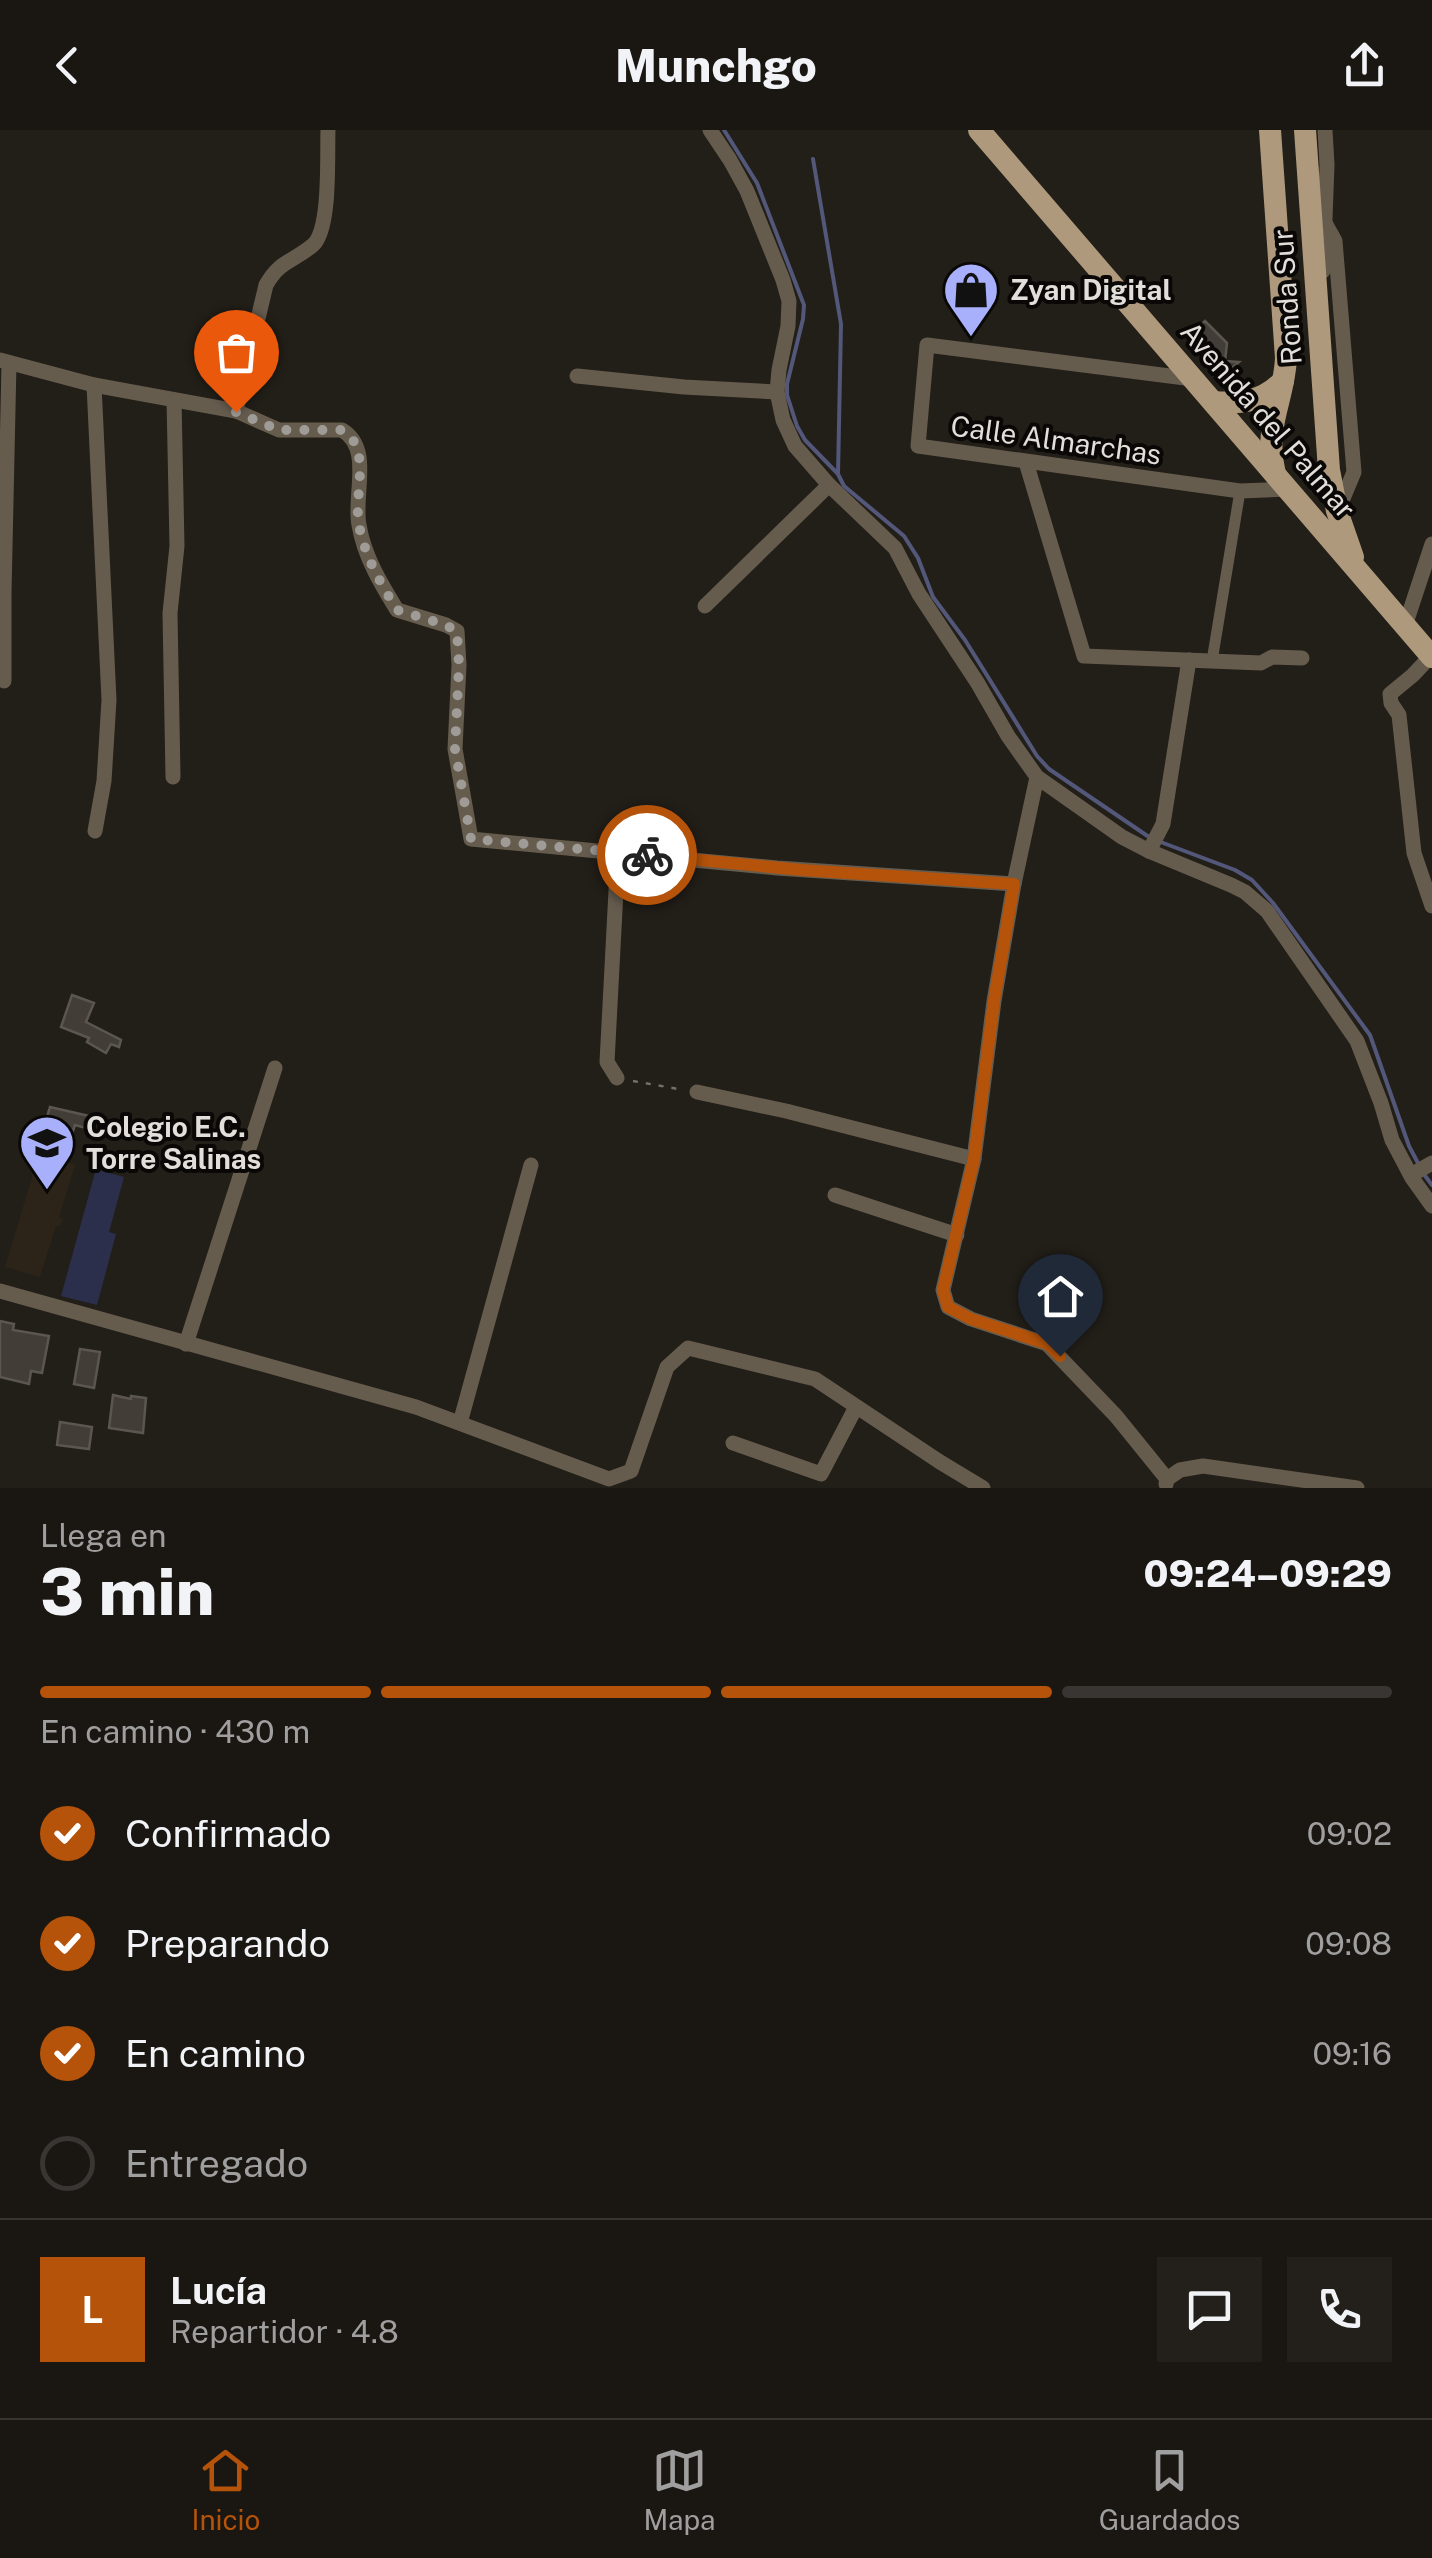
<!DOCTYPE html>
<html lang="es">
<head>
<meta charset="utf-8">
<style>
  :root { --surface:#1a1612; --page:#231f1b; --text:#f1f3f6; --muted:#9f9f9f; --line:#383532; --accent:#b45309 }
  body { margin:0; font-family:"Public Sans",sans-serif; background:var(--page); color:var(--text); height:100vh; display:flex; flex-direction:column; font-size:38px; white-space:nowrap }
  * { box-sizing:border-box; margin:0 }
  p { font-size:32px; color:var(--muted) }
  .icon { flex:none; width:55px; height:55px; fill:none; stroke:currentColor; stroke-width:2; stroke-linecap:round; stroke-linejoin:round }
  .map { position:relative; height:1358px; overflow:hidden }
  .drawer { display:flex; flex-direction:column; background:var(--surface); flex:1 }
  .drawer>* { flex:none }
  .pin { position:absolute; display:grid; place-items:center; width:85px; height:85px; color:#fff; margin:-102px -42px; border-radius:50% 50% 50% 0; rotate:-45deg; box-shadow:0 0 10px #0007 }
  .pin .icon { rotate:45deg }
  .courier { position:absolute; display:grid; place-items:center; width:100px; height:100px; margin:-50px; border:8px solid #b45309; border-radius:50%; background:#fff; color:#222; box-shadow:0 2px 12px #0007 }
  .headline em { font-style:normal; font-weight:800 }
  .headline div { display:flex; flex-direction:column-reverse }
  .headline { display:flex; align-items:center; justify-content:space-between; height:170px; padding:0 40px }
  h1 { font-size:65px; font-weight:800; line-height:75px }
  .bar { display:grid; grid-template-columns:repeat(4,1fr); gap:15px 10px; align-content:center; height:120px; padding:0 40px }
  .bar i { height:12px; border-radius:8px; background:var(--line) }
  .bar .current { background:var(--accent) }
  .bar p { grid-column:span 4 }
  .line { display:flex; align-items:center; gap:25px; padding:0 40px; border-top:2px solid var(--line) }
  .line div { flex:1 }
  .round { display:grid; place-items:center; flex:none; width:105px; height:105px; border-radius:0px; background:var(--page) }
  ol { padding:0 40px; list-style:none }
  li { display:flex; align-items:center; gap:30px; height:110px }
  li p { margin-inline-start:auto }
  li .icon { padding:10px; border-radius:50%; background:var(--accent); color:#fff; stroke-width:4 }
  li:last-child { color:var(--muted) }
  li i { width:55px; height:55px; border:5px solid var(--line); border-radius:50% }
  header { display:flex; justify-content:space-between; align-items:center; height:130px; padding:0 40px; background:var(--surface); font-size:45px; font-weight:800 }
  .menu { display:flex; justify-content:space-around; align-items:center; height:140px; border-top:2px solid var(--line); background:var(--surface); font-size:28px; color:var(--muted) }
  .menu a { display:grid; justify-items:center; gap:5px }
  .menu .current { color:var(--accent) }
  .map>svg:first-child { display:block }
</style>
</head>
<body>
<header><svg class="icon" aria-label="back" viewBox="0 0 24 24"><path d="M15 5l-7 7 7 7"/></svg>Munchgo<svg class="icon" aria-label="share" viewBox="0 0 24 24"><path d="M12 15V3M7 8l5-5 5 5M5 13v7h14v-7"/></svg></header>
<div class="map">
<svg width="1432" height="1358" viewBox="0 0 1432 1358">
  <rect width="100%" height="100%" fill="#221e18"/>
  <polygon fill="#2c2419" points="39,1024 75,1035 59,1087 63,1089 60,1096 56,1096 40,1147 5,1137"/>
  <polygon fill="#2c2f4b" points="96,1039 124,1047 109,1102 116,1104 97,1175 61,1166"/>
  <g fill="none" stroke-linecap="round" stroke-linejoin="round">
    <g stroke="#53577a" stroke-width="4">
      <polyline points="724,0 757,53 804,175 803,189 787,254 787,265 797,296 805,310 838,344 844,356 904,406 918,428 933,467 965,510 1037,626 1049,639 1149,707"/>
      <polyline points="813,29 841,194 838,344"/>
      <polyline points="1158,711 1235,740 1252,750 1273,773 1370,905 1409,1016 1419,1035"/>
      <polyline points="1423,1043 1432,1055"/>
    </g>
  </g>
  <g fill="#423d37" stroke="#5c5650" stroke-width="2.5">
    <polygon points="1205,191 1227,213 1225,231 1239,232 1218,250 1203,233 1203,214 1193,202"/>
    <polygon points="72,865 94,873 86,892 121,910 119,917 111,914 106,923 87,912 89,908 61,897"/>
    <polygon points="50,977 89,986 86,998 75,995 65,1024 38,1016"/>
    <polygon points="0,1191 14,1194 13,1200 49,1206 42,1243 31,1241 29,1254 0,1247"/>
    <polygon points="80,1219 100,1222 94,1258 74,1254"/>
    <polygon points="113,1265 131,1269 131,1266 146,1268 143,1303 109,1298"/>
    <polygon points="60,1292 92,1297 89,1319 57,1315"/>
  </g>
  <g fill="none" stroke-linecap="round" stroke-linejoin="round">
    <polyline stroke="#74716c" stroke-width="2.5" stroke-dasharray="5 8" stroke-linecap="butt" points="633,951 684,960"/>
    <polyline stroke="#665c4e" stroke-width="11" points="1212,531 1240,361"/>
    <g stroke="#665c4e" stroke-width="15">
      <polyline points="710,0 730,30 747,61 783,150 789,171 788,196 779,240 777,262 783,290 795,316 829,355 895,418 919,464 977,552 1008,606 1037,647 1122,707 1149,721 1231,755 1245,762 1267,781 1357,911 1381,973 1392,1010 1412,1048 1432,1076"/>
      <polyline points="1325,93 1335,111 1354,342 1339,378"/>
      <polyline points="1323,141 1327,35 1325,0"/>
      <path d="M 0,230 L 94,255 L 236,281 L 279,300 L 342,300 C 373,318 353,366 359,395 C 364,426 381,454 397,480 L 446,495 L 457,501 L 459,535 L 455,619 L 471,709 L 777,738 L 1014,754"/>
      <polyline points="577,246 684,257 777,262"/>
      <polyline points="1193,249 927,215 918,316 1240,361 1287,359"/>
      <polyline points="94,255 109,570 104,651 95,701"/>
      <path d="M 236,281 L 266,155 C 280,130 293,132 313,115 C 331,99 327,25 328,0"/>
      <polyline points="1026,332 1084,526 1261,533 1272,527 1302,528"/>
      <polyline points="705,476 829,355"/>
      <polyline points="1405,496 1432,414"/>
      <polyline points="1431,526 1413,545 1390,564 1391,573 1399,585 1414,723 1432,776"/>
      <polyline points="4,551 4,463 9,233"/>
      <polyline points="173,647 170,483 177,416 174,270"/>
      <polyline points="1037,647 1014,754 994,871 974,1029 943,1160 948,1177 971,1189 1047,1214 1116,1286 1167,1349"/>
      <polyline points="1149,721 1163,694 1189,530"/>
      <polyline points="617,948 607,932 618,723"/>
      <polyline points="697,962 786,981 974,1029"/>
      <polyline points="1411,1045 1432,1033"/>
      <polyline points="835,1065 957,1105"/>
      <polyline points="0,1161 416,1277 609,1349 631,1341 667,1237 688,1218 815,1249 940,1332 983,1358"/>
      <polyline points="186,1214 275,938"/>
      <polyline points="460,1293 531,1035"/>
      <polyline points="733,1313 821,1344 856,1277"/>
      <polyline points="1166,1354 1167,1349 1180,1340 1203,1336 1357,1358"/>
    </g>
    <g stroke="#af997c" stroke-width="22">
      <polyline points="979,0 1432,527"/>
      <path d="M 1270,0 L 1286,228 C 1284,272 1263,295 1275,344"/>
      <polyline points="1305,0 1329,340 1337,381 1353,427"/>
      <path d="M 1213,272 C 1242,274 1262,272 1283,251"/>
    </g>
  </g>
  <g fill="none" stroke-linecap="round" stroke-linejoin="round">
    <path stroke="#9f9b97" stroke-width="10" stroke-dasharray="0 18" d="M 236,282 L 279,300 L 342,300 C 373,318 353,366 359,395 C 365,427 381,454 397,480 L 446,495 L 457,502 L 459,535 L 455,619 L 471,709 L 647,725"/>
    <polyline stroke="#b45309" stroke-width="12" points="647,725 802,740 1014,754 994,871 974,1029 943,1160 948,1177 971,1189 1048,1214 1060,1226"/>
  </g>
  <defs>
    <g id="shop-pin" transform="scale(2.875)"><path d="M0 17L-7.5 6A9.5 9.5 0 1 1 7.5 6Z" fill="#a8b0fc" stroke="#0a0806"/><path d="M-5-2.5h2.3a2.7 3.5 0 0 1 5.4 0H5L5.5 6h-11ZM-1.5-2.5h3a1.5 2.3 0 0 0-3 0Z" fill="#111"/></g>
    <g id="school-pin" transform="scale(2.875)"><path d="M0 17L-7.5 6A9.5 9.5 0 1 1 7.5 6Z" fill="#a8b0fc" stroke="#0a0806"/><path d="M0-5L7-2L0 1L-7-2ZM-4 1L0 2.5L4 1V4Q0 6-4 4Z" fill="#111"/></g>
  </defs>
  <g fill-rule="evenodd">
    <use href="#shop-pin" x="971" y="160"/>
    <use href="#school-pin" x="47" y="1013"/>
  </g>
  <g text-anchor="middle" stroke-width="8" stroke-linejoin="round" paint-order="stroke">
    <g font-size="28" font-weight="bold" fill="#e2dfdb" stroke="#0a0806" text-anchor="start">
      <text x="1010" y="170">Zyan Digital</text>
      <text x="86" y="1007">Colegio E.C.<tspan x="86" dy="32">Torre Salinas</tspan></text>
    </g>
    <g font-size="28" fill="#e2dfdb" stroke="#0a0806">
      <text transform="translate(1287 167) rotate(-94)" y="10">Ronda Sur</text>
      <text transform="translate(1268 290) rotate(49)" y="10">Avenida del Palmar</text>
      <text transform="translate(1056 310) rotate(8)" y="10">Calle Almarchas</text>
    </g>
  </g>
</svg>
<div class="pin" style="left:236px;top:282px;background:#ea580c"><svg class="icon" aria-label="bag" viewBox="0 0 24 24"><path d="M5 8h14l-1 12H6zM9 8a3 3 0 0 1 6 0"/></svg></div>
<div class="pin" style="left:1060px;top:1226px;background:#1f2937"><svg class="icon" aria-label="home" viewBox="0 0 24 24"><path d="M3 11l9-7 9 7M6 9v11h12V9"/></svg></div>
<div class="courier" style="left:647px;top:725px"><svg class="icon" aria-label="bike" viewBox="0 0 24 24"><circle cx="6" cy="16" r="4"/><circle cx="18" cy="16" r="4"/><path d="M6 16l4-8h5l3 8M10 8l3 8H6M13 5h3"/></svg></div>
</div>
<section class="drawer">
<div class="headline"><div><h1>3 min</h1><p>Llega en</p></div><em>09:24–09:29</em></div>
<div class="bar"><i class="current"></i><i class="current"></i><i class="current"></i><i></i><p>En camino · 430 m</p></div>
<ol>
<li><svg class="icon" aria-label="check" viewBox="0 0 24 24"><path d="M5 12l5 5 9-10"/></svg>Confirmado<p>09:02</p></li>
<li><svg class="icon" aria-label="check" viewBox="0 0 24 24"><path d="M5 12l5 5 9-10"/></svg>Preparando<p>09:08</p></li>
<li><svg class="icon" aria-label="check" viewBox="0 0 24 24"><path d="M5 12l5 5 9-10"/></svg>En camino<p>09:16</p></li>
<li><i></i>Entregado</li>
</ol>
<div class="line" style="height:180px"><b class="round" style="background:var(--accent);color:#fff">L</b><div><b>Lucía</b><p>Repartidor · 4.8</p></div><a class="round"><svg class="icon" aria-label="chat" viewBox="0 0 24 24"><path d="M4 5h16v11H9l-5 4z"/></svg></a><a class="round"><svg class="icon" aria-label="phone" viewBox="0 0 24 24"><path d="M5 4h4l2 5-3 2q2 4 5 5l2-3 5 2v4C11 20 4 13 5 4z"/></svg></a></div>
</section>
<nav class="menu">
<a class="current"><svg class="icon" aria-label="home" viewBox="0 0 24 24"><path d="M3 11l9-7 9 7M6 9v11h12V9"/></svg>Inicio</a>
<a><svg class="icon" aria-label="map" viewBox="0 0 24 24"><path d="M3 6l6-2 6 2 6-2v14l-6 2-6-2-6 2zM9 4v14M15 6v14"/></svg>Mapa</a>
<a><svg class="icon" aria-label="saved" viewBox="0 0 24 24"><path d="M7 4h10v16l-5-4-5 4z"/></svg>Guardados</a>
</nav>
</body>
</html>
